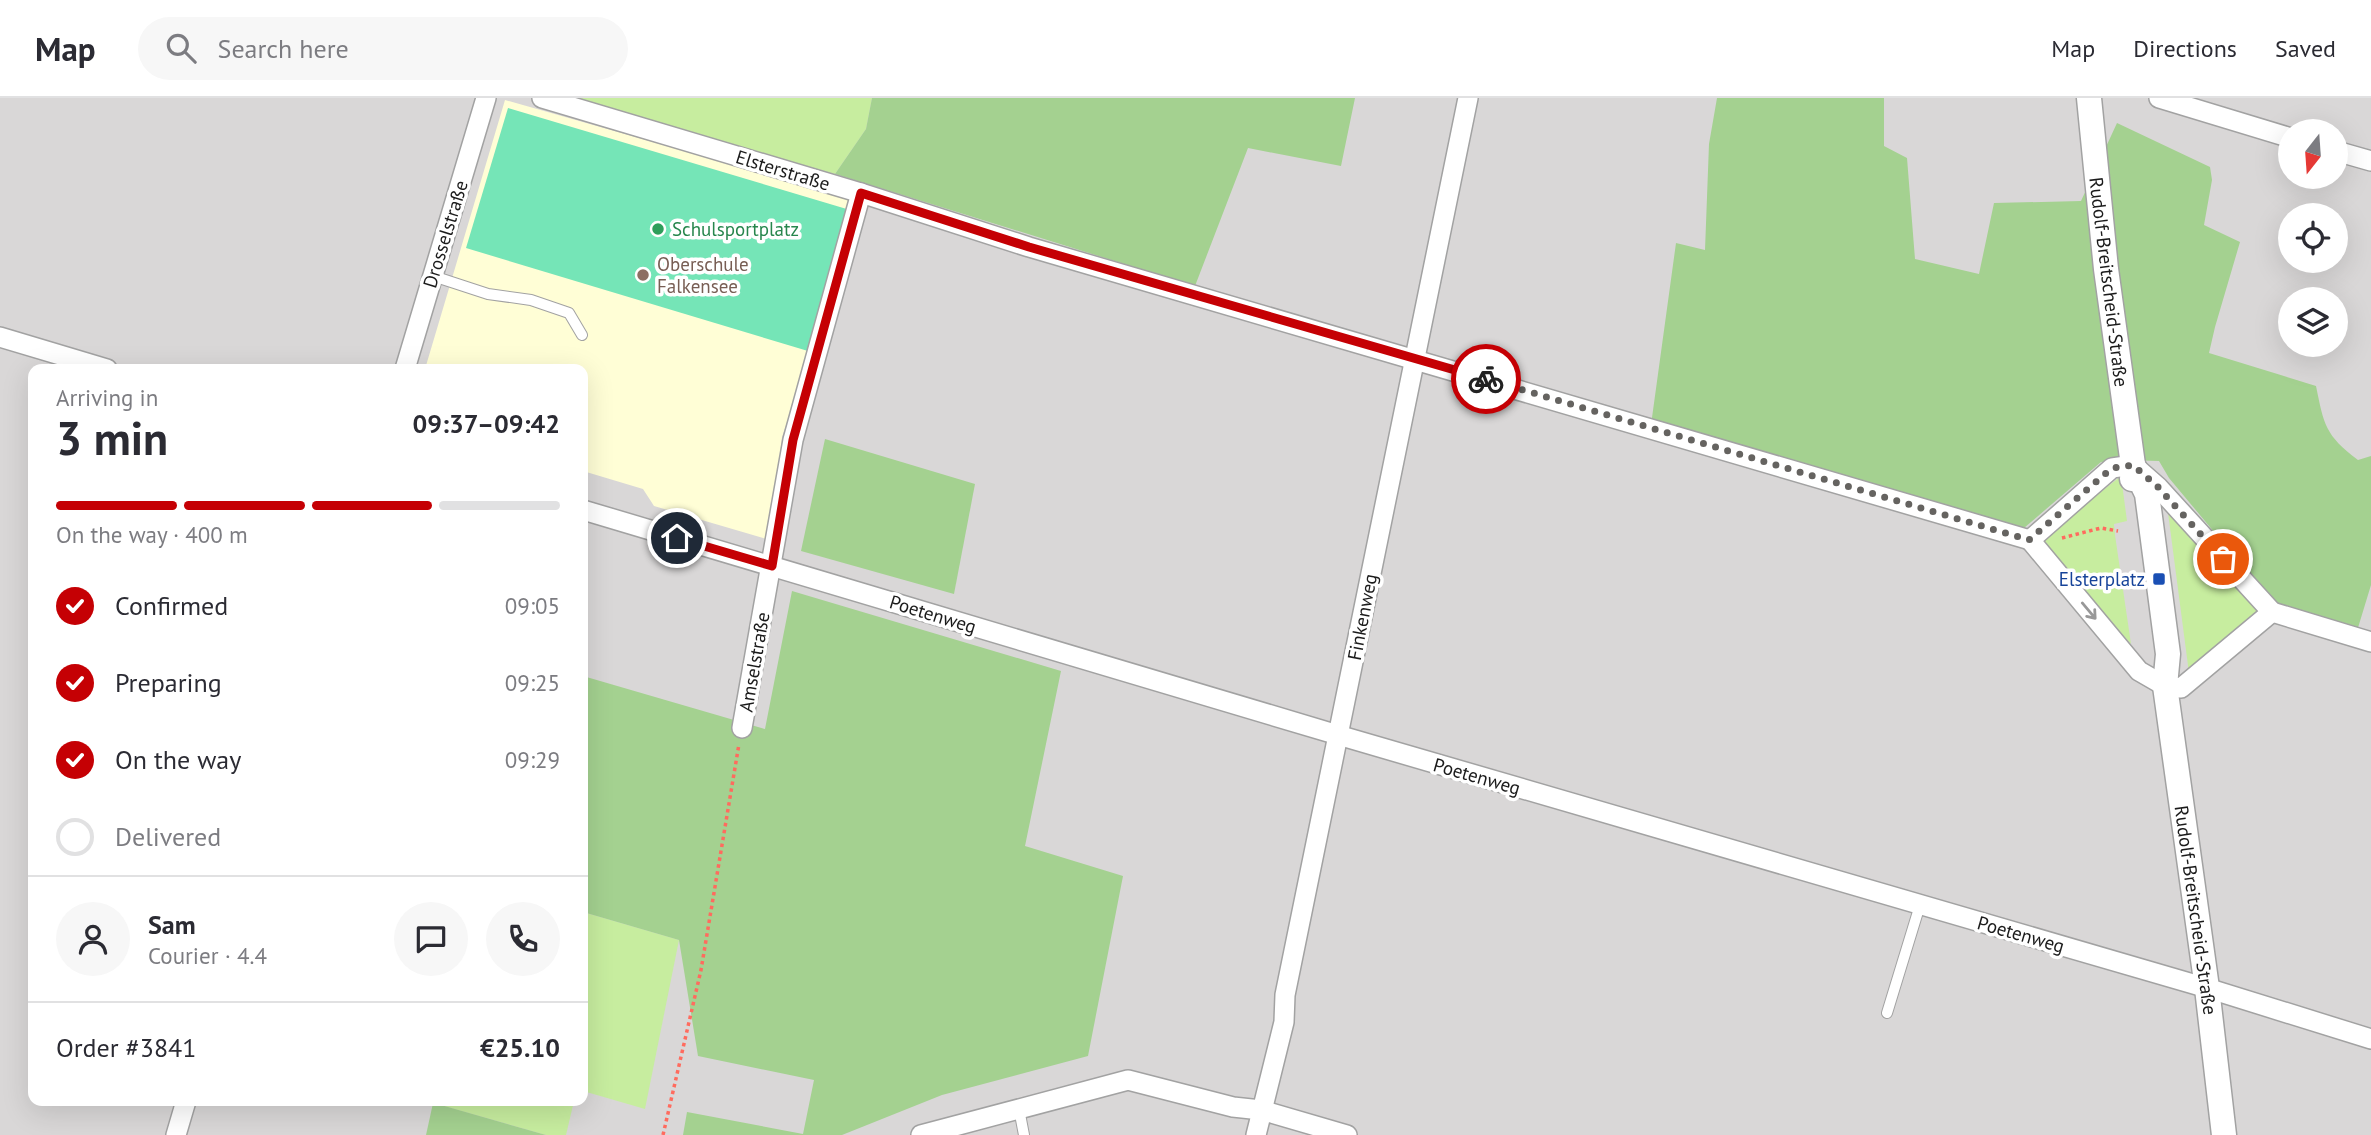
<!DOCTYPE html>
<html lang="en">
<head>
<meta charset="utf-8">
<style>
  :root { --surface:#fff; --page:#f7f7f7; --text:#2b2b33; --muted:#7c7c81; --line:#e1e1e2; --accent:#c50004 }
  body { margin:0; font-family:"PT Sans",sans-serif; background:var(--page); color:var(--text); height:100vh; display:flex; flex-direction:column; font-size:26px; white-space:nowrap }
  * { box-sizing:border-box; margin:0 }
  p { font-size:23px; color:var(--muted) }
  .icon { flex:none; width:38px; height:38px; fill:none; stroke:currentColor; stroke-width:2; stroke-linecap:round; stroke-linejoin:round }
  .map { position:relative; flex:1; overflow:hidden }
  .panel { position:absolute; left:28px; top:266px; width:560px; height:742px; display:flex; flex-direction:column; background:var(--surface); border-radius:14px; box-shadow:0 7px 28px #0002 }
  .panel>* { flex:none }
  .needle { width:46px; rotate:197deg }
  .buttons { position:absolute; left:2278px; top:21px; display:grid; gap:14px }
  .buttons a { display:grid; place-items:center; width:70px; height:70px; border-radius:50%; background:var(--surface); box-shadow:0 7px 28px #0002; font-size:35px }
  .pin { position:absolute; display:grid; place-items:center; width:60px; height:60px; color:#fff; margin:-30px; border:4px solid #fff; border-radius:50%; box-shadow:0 2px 7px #0007 }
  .courier { position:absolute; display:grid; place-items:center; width:70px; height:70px; margin:-35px; border:5px solid #c50004; border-radius:50%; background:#fff; color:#222; box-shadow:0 2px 9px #0007 }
  .headline em { font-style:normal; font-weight:800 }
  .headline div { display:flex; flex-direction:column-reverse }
  .headline { display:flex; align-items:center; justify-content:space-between; height:119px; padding:0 28px }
  h1 { font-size:46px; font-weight:800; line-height:52px }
  .bar { display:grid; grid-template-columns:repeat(4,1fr); gap:10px 7px; align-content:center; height:84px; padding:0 28px }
  .bar i { height:9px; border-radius:5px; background:var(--line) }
  .bar .active { background:var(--accent) }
  .bar p { grid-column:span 4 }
  .line { display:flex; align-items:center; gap:18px; padding:0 28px; border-top:2px solid var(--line) }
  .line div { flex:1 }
  .round { display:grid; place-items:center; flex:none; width:74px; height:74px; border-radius:37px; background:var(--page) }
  ol { padding:0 28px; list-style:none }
  li { display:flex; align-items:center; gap:21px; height:77px }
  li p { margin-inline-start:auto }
  li .icon { padding:7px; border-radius:50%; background:var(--accent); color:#fff; stroke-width:4 }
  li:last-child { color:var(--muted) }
  li i { width:38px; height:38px; border:4px solid var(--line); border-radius:50% }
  header { display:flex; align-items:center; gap:42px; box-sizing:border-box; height:98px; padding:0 35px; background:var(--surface); border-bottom:2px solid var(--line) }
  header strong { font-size:33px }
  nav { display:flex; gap:38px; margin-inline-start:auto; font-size:24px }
  .search { width:490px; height:63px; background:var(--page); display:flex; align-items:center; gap:18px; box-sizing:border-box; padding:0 24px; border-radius:38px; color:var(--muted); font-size:26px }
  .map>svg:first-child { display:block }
</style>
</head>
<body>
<header>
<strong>Map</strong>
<div class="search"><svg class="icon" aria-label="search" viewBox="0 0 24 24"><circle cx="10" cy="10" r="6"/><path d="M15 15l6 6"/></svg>Search here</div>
<nav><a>Map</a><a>Directions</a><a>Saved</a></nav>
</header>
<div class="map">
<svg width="2371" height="1037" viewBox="0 0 2371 1037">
  <rect width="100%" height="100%" fill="#eee8df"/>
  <path fill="#d9d7d7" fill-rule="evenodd" d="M 0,0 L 2371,0 L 2371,1037 L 0,1037 ZM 2291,33 L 2336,33 L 2336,79 L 2291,79 ZM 2291,117 L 2336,117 L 2336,163 L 2291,163 ZM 2291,201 L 2336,201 L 2336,247 L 2291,247 ZM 33,271 L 583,271 L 583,1003 L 33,1003 Z"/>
  <polygon fill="#fffed6" points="505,2 854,101 811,254 782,339 770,442 654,408 643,391 583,373 583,271 425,271"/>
  <g fill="#c7ed9f">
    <polygon points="569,0 872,0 866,31 835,76"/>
    <polygon points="2121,378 2127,423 2114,426 2115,437 2131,546 2040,442"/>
    <polygon points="2167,407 2265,513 2189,575"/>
    <polygon points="583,814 679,842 645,1011 583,993"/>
    <polygon points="426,1003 574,1003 566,1037 546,1037"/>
  </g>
  <g fill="#a4d190">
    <polygon points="872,0 1355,0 1341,68 1248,50 1195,188 835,76 866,31"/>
    <path d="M 1717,0 L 1884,0 L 1884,48 L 1907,60 L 1915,161 L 1979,176 L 1994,105 L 2081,103 L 2117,25 L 2210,69 L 2212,82 L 2204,127 L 2240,144 L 2215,229 L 2209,255 L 2316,288 C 2324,327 2325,337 2358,362 L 2371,358 L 2371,487 L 2357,533 L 2275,507 L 2169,380 L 2159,363 L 2123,362 L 2101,364 L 2024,430 L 1651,327 L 1676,145 L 1705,152 L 1709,46 Z"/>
    <polygon points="825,341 975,386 954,496 801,453"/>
    <polygon points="792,493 1061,573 1025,748 1123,778 1088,958 942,997 842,1037 683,1037 687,1014 803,1036 814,982 698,958 679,842 583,814 583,578 765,631"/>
    <polygon points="433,1005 434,1005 546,1037 426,1037"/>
  </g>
  <polygon fill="#75e5b7" points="508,10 850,112 808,253 466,150"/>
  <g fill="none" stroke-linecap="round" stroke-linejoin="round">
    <g stroke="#a2a2a2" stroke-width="12">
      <g id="service">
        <polyline points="433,178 488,196 531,202 569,215 582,237"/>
        <polyline points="1887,915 1920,807"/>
        <polyline points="1019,1011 1024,1037"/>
      </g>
    </g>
    <g stroke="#a2a2a2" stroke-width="22">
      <g id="minor">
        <polyline points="542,0 861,95 1029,149 2030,442"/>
        <polyline points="2159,0 2291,40"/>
        <polyline points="2336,53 2371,63"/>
        <polyline points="0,239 107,271"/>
        <polyline points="405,271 486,0"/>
        <polyline points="583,412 1338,637 2207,890 2371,941"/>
        <polyline points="2030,442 2139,573 2165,588 2181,590 2272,514"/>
        <polyline points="2030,442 2112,370 2133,367 2158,389 2272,514"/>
        <polyline points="2272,514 2371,544"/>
        <polyline points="742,630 793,342 861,95"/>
        <polyline points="176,1037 186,1003"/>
        <polyline points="921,1037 1128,982 1233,1009 1261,1012 1347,1037"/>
        <polyline points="1256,1037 1284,924 1285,897 1468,0"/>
      </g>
    </g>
    <g stroke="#a2a2a2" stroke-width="27">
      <g id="tertiary">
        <polyline points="2089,0 2106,171 2133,367 2132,381"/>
        <polyline points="2133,367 2147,396 2168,556 2165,588 2207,890 2224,1037"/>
      </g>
    </g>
    <g stroke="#ff6b5e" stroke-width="3.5" stroke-dasharray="3.5 3.5" stroke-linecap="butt">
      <polyline points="2062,440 2101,430 2118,433"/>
      <polyline points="663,1037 701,872 739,646"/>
    </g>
    <use href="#service" stroke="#fff" stroke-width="10"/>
    <use href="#minor" stroke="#fff" stroke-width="19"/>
    <use href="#tertiary" stroke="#fff" stroke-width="24"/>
  </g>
  <defs><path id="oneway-shaft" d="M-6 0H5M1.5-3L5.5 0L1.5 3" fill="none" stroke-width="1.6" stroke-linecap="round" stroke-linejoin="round" transform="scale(1.75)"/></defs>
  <use stroke="#989898" href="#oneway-shaft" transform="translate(2089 513) rotate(50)"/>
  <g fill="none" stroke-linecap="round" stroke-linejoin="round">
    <polyline stroke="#656360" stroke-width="7" stroke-dasharray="0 12.6" points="1486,281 2029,442 2112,370 2133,367 2158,389 2223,461"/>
    <polyline stroke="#c50004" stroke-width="9" points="677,440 772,468 793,342 861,95 1029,149 1486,281"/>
  </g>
  <circle fill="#2e9e5b" stroke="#fff" stroke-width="2.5" cx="658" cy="131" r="7"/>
  <circle fill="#8d6e63" stroke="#fff" stroke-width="2.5" cx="643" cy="177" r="7"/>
  <rect fill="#1a4fb4" stroke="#fff" stroke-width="2.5" x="2152" y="474" width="14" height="14" rx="3.5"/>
  <g text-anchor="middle" stroke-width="7" stroke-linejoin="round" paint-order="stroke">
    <g font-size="19" fill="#1b1b1b" stroke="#fff">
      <text transform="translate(783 72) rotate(17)" y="7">Elsterstraße</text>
      <text transform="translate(445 136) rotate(-73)" y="7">Drosselstraße</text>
      <text transform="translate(2109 184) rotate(83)" y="7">Rudolf-Breitscheid-Straße</text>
      <text transform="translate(933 516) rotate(17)" y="7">Poetenweg</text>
      <text transform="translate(1362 519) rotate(-79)" y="7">Finkenweg</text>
      <text transform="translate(754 564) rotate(-80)" y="7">Amselstraße</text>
      <text transform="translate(1477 678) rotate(16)" y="7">Poetenweg</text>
      <text transform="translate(2196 812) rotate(82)" y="7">Rudolf-Breitscheid-Straße</text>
      <text transform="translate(2021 836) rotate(16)" y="7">Poetenweg</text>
    </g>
    <g font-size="19" fill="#27864d" stroke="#fff" text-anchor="start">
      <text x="672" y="138">Schulsportplatz</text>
    </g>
    <g font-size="19" fill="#785e54" stroke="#fff" text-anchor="start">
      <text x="657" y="173">Oberschule<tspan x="657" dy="22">Falkensee</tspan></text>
    </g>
    <g font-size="19" fill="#164399" stroke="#fff" text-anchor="end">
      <text x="2145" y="488">Elsterplatz</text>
    </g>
  </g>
</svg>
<div class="buttons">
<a><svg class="needle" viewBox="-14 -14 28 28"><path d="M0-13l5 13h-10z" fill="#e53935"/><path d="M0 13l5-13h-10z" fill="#7c7c81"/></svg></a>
<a><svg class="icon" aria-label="locate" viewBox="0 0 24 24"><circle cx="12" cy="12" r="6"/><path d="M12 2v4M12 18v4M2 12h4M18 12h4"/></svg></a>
<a><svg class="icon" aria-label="layers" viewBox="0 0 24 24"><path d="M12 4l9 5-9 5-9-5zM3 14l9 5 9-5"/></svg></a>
</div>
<div class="pin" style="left:2223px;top:461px;background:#ea580c"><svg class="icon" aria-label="bag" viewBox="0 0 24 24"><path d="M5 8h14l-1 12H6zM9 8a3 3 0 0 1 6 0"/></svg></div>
<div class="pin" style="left:677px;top:440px;background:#1f2937"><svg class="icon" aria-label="home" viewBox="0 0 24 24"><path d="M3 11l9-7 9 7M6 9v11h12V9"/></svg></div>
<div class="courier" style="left:1486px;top:281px"><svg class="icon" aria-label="bike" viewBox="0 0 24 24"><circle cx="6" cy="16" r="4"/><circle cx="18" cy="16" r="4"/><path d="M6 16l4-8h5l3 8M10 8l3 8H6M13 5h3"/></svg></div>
<section class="panel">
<div class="headline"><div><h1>3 min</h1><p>Arriving in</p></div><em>09:37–09:42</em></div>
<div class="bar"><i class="active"></i><i class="active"></i><i class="active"></i><i></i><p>On the way · 400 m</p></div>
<ol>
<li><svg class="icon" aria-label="check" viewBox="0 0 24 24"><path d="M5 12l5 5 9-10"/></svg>Confirmed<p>09:05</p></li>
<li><svg class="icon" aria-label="check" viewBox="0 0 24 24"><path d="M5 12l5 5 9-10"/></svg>Preparing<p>09:25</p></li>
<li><svg class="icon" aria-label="check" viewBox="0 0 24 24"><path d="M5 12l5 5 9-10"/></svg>On the way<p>09:29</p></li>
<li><i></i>Delivered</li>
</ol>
<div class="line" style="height:126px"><a class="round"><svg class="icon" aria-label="person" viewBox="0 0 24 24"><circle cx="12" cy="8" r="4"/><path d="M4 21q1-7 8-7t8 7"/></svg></a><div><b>Sam</b><p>Courier · 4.4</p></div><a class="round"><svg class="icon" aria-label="chat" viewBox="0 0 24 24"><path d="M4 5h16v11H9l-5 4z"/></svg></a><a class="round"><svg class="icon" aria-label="phone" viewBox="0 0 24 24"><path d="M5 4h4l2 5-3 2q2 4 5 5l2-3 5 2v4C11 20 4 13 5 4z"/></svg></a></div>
<div class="line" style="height:91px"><div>Order #3841</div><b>€25.10</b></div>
</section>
</div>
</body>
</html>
